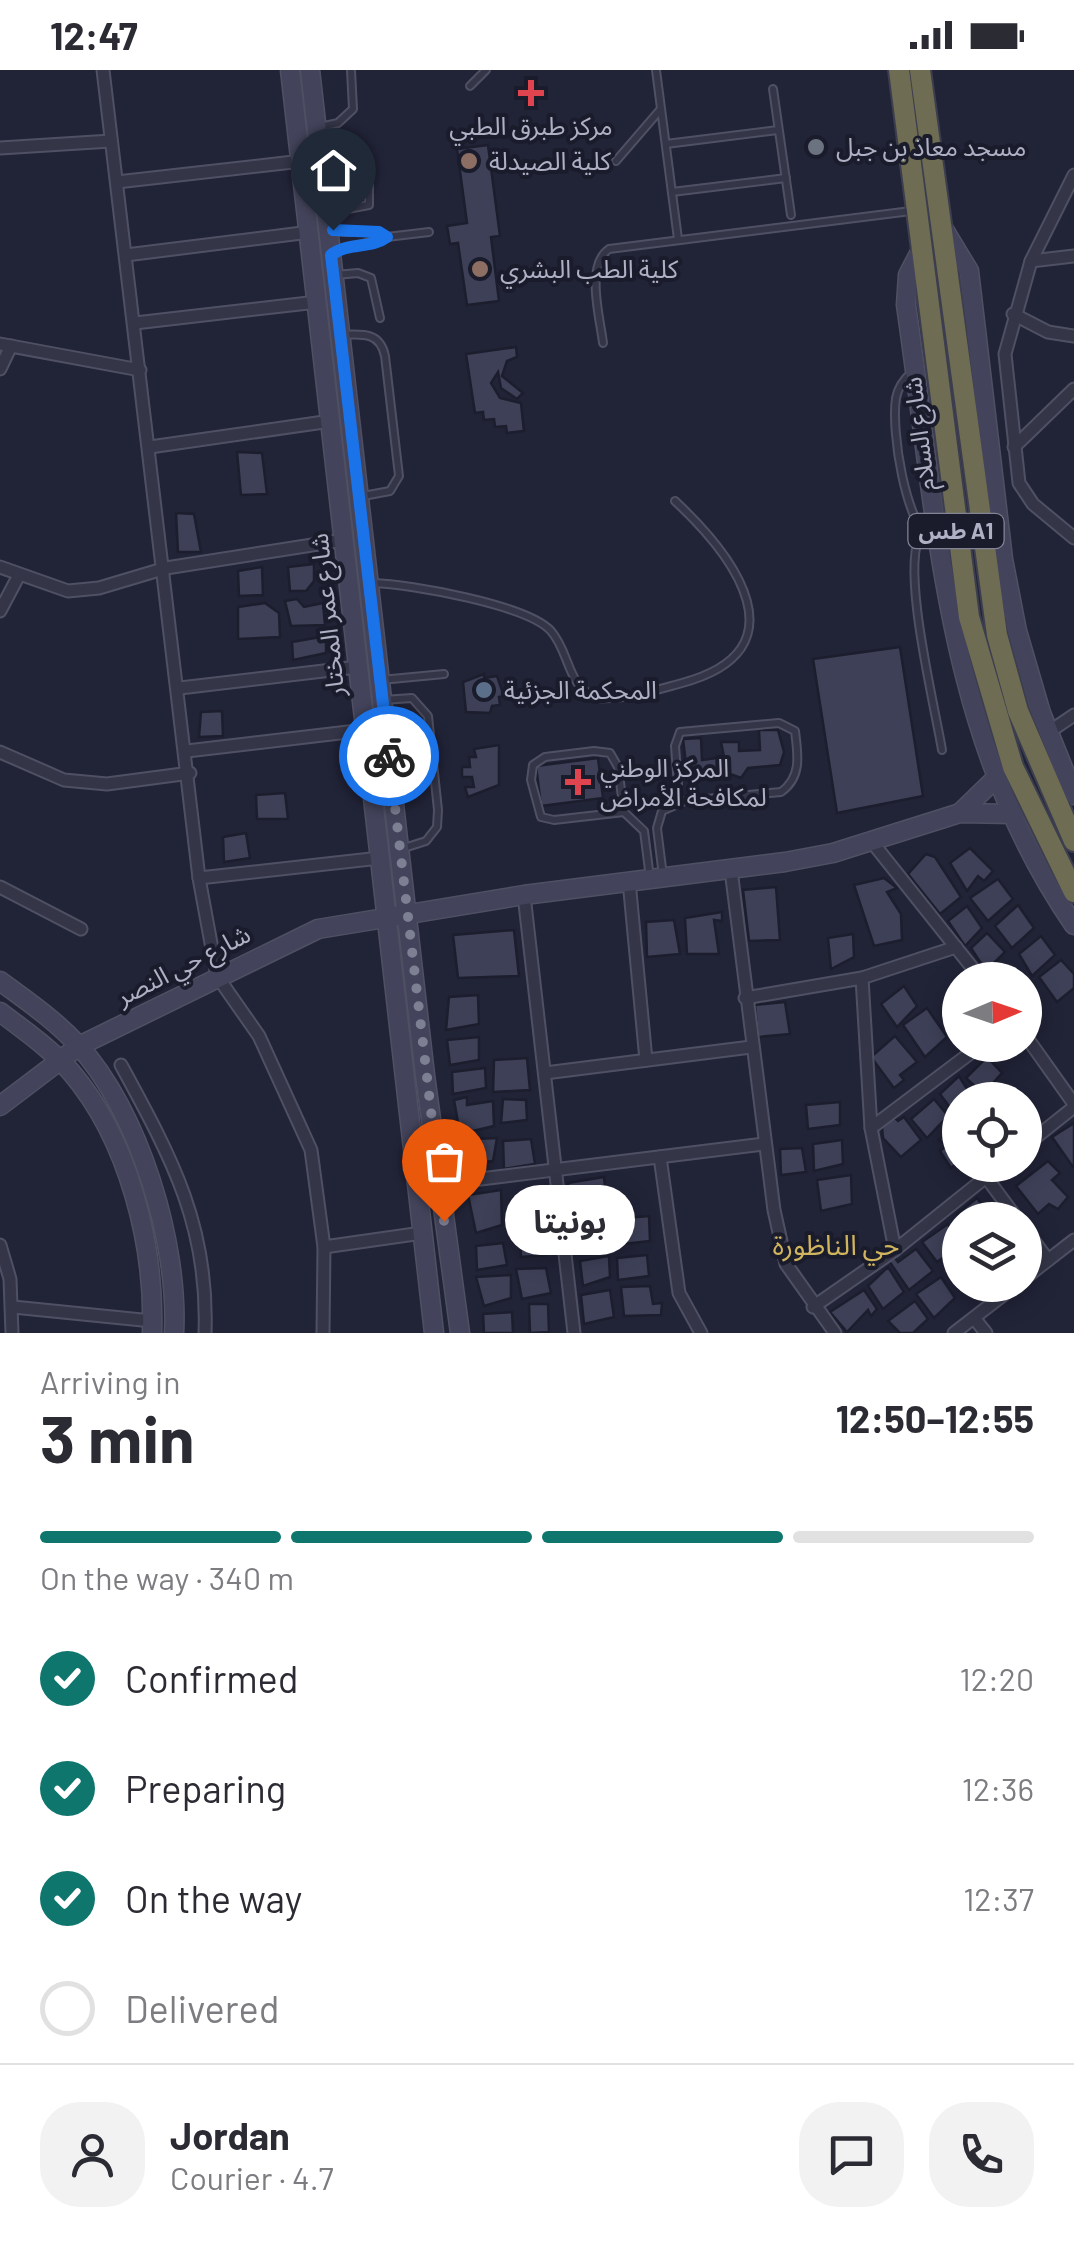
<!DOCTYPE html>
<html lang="en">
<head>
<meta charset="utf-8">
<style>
  :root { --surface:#fff; --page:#f2f2f3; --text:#2b2b33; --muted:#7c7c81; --line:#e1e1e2; --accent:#0f766e }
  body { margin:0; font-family:Barlow,"Noto Sans Arabic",sans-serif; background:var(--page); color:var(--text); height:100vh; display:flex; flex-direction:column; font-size:38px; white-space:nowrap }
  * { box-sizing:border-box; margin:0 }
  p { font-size:32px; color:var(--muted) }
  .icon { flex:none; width:55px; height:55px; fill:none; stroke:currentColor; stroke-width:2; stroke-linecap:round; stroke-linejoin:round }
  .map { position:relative; height:1263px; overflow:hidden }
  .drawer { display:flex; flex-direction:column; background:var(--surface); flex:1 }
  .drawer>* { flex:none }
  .needle { width:65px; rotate:88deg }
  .buttons { position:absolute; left:942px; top:892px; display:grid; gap:20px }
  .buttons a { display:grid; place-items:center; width:100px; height:100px; border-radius:50%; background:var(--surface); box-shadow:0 5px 25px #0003; font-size:50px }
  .pin { position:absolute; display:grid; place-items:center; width:85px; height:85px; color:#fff; margin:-102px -42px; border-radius:50% 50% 50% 0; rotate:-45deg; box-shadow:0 0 10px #0007 }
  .pin .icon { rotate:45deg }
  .courier { position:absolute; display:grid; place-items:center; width:100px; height:100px; margin:-50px; border:8px solid #1a73e8; border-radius:50%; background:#fff; color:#222; box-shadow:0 2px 12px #0007 }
  .bubble { position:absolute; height:70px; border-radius:35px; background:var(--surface); box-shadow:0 5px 25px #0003; font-size:32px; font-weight:700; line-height:70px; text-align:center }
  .head em { font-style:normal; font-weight:700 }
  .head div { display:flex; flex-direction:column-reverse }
  .head { display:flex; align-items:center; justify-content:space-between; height:170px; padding:0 40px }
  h1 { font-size:65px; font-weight:700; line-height:75px }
  .bar { display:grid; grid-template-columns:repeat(4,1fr); gap:15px 10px; align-content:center; height:120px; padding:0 40px }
  .bar i { height:12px; border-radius:8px; background:var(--line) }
  .bar .active { background:var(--accent) }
  .bar p { grid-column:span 4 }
  .line { display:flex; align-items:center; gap:25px; padding:0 40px; border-top:2px solid var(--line) }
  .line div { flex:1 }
  .round { display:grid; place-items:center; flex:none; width:105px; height:105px; border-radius:40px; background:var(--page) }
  ol { padding:0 40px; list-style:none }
  li { display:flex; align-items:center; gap:30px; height:110px }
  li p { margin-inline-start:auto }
  li .icon { padding:10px; border-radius:50%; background:var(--accent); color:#fff; stroke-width:4 }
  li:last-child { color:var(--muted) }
  li i { width:55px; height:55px; border:5px solid var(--line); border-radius:50% }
  .status { display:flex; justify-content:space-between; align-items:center; height:70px; padding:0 50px; background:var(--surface); direction:ltr }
  .status svg { height:28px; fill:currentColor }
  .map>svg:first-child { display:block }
</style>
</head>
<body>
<div class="status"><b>12:47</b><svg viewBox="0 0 49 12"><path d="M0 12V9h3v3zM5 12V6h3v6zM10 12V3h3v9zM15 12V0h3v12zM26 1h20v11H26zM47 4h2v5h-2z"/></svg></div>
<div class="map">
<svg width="1074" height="1263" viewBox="0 0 1074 1263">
  <rect width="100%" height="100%" fill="#212337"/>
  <g fill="#3d4057" stroke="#1c1e2e" stroke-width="2.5">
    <polygon points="488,75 500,166 491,167 499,231 467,235 458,173 450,174 447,156 467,153 457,79"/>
    <polygon points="516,277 517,287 507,291 502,306 523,323 517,329 501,318 498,302 491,313 500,328 521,333 524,361 507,363 506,356 495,357 494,349 484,350 483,342 475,343 466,284"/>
    <polygon points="237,382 262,383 267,424 241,425"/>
    <polygon points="176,443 194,444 201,482 178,482"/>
    <polygon points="314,494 314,511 306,521 290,521 288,497"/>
    <polygon points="262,497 263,525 239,526 238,501"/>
    <polygon points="297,529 304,537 323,533 325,555 291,556 285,531"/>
    <polygon points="265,533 279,543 280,567 238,569 238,537"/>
    <polygon points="326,566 326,583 293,590 292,572"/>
    <polygon points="900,577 923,726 837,743 813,589"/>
    <polygon points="484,604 484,608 497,606 504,626 499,627 500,635 492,636 490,643 466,642 463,612"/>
    <polygon points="222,641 223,666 199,667 201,642"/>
    <polygon points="759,660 778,660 784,682 780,695 748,698 741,708 725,702 687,703 683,669 701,668 702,690 724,687 721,672 739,672 739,681 760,680"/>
    <polygon points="499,675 499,715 468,727 465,717 474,717 472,707 462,707 462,697 470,697 469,687 476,687 474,679"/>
    <polygon points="598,688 603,728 541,736 536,696"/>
    <polygon points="285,723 288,749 257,749 256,725"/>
    <polygon points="246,763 250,788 224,792 223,767"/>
    <polygon points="970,778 993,801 984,811 978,806 967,821 950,793"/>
    <polygon points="926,784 935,787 961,827 940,844 908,804"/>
    <polygon points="884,808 897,818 887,822 901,844 902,870 874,876 854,815"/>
    <polygon points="998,809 1013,829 988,851 970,828"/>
    <polygon points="776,817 780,870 749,871 743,820"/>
    <polygon points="1018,835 1034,858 1012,878 995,856"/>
    <polygon points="967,836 982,858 965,876 948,851"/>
    <polygon points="722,842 722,851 714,850 719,884 687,884 685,848"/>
    <polygon points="674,850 680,884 647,887 646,852"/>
    <polygon points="514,860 519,906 458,908 453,865"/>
    <polygon points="987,863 1005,882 986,901 971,878"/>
    <polygon points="853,864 854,887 831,899 828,868"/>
    <polygon points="1041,866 1055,885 1032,906 1019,884"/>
    <polygon points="1061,890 1074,904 1074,918 1057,932 1039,907"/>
    <polygon points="904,916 917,936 897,957 881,934"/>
    <polygon points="478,925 479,954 446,960 449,927"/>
    <polygon points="785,932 790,964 758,967 755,935"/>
    <polygon points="927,938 947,967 925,987 903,955"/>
    <polygon points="895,966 917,992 900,1005 904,1010 894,1018 871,987"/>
    <polygon points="479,967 479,990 450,995 447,970"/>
    <polygon points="987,987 1002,1003 983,1024 966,1008"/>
    <polygon points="527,988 530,1020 493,1022 494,990"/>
    <polygon points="485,998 486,1018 453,1024 452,1002"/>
    <polygon points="959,1006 972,1027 960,1030 957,1047 940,1024"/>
    <polygon points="467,1027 467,1035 493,1031 494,1056 460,1064 454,1030"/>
    <polygon points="503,1029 526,1030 527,1050 501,1053"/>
    <polygon points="934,1029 948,1046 927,1068 911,1049"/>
    <polygon points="840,1032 840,1055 808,1059 806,1035"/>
    <polygon points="894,1047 898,1051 904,1047 921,1070 901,1087 883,1068 882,1057"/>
    <polygon points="1074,1053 1074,1097 1073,1097 1052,1067"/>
    <polygon points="953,1057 960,1066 960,1091 951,1098 940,1081 947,1075 939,1070"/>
    <polygon points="497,1068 493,1091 475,1093 475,1069"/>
    <polygon points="531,1069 535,1094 504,1099 503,1071"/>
    <polygon points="842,1070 843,1094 814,1101 813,1074"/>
    <polygon points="802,1078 806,1102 781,1105 780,1079"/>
    <polygon points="1048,1091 1060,1103 1052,1110 1068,1127 1058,1139 1049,1134 1038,1144 1016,1116"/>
    <polygon points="851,1105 852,1134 821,1141 817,1110"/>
    <polygon points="604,1107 608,1146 574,1148 568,1113"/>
    <polygon points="501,1120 502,1155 476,1163 468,1125"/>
    <polygon points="538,1125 541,1156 515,1163 511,1130"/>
    <polygon points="977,1128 993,1150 961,1150 957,1144"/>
    <polygon points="649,1146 650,1171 614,1175 613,1149"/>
    <polygon points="948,1154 960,1175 937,1192 922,1172"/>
    <polygon points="605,1156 606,1179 576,1181 573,1157"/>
    <polygon points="543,1168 546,1185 521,1187 520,1169"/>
    <polygon points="503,1173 507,1195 477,1200 476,1176"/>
    <polygon points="916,1179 933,1201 909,1220 889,1191 895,1188 898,1192"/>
    <polygon points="647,1185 649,1206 618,1210 617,1188"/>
    <polygon points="609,1186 610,1207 583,1216 580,1191"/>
    <polygon points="888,1197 904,1222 883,1239 868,1216"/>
    <polygon points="546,1198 551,1223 522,1229 516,1199"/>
    <polygon points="511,1205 511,1228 484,1236 476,1207"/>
    <polygon points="941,1207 955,1228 934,1248 916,1224"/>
    <polygon points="650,1216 653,1234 662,1233 661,1245 624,1246 621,1217"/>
    <polygon points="610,1220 614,1247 584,1254 581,1225"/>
    <polygon points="864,1220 877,1239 871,1246 868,1240 847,1262 830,1242"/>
    <polygon points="915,1231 928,1249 913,1263 900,1263 888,1251"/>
    <polygon points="529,1234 548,1234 549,1262 530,1263"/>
    <polygon points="512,1242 513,1263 484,1263 483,1244"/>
  </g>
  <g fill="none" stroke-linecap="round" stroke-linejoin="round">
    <g stroke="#4f5063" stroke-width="10">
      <g id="lane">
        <polyline points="656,0 678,169"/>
        <polyline points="470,16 486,0"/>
        <polyline points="773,19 791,145"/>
        <polyline points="320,57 338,53 353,39 351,0"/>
        <polyline points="666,74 778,60"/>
        <polyline points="616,91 660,40"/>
        <polyline points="672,122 786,108"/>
        <polyline points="327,143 369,135 369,102"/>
        <path d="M 331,159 C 349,167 372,155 387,167"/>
        <polyline points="334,182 387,167 429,162"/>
        <polyline points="335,205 358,203 371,208 380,248"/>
        <path d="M 342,265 C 363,264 380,262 385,286 L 399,406 L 390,421 L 363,426"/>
        <path d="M 603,273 C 600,247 585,196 609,179 L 911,141"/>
        <path d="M 912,302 C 904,309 898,317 896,328 C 891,361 905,455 934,474"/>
        <path d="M 921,464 C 900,496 935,637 942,680"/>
        <path d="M 373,513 C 410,514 528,535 551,561 C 571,584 566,617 598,628 C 625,630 656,620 682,613 C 804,580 735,487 675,431"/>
        <polyline points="381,610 444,604"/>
        <polyline points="383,630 412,628 428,646 438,740 437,757 426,771 404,778"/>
        <polygon points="594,681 610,683 618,697 624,742 554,750 541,747 531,710 533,695 545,687"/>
        <polyline points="624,742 644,761 650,808"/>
        <path d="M 663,806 L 657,758 L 662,741 L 685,731 L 781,722 C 802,707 798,685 795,661 L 779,653 L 680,662 L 675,676 L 678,715"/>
      </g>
    </g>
    <g stroke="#4f5063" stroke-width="15">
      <g id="street">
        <polyline points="103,0 199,808 217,906 259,966 311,1080 324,1177 323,1263"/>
        <polyline points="0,78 111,71"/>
        <polyline points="1074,105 1031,191 1005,284 1019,413 1033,434 1074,468"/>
        <polyline points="117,112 302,91"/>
        <polyline points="126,185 310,162"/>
        <polyline points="1031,191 1074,186"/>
        <polyline points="1013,244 1048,262 1074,266"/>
        <polyline points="135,253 317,232"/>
        <polyline points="0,274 140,300"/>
        <polyline points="0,299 11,276"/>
        <polyline points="150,377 331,351"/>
        <polyline points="1014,377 1074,319"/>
        <polyline points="0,497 68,521 99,518 166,498 344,470"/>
        <polyline points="0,541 18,507"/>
        <polyline points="180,618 357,597"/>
        <polyline points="1049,662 1074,645"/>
        <polyline points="187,681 365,660"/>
        <polyline points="0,682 64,710 107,714 190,703"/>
        <polyline points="872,772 982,910"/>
        <polyline points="731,800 774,1140 786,1194 835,1263"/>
        <polyline points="199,808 380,788"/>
        <polyline points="629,811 646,990"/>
        <polyline points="0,817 81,859"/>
        <polyline points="524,825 574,1263"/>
        <polyline points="862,908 871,1058 895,1180"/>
        <polyline points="745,928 862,908 956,877"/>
        <polyline points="1025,965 1074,1034"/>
        <path d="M 121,995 C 171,1087 209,1155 205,1263"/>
        <polyline points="545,1003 751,977"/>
        <polyline points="871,1058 981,975"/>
        <polyline points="1025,1076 1074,1037"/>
        <polyline points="660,1087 679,1223 701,1263"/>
        <polyline points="986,1107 1018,1150"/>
        <polyline points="440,1114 764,1074"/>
        <polyline points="1025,1159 1048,1190"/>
        <polyline points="0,1175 10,1209 12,1263"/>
        <polyline points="324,1177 422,1163"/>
        <polyline points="1025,1208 1074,1170"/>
        <polyline points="13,1237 152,1251"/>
        <polyline points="813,1237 895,1180 1001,1095"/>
        <polyline points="974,1248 986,1263"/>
        <polyline points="954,1263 1016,1215"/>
      </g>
    </g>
    <g stroke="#4f5063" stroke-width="21">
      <g id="secondary">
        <polyline points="290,0 434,1263"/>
        <polyline points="310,0 425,1005 460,1263"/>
        <polyline points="943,158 969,201 1003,489 1017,561 1041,643 1074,725"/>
        <path d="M 922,178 L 908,205 L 906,235 C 938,452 945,668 1074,855"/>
        <polyline points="961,742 995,709"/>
        <path d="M 0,911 C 27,931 55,950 78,975 C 139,1041 179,1174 174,1263"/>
        <path d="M 0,942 C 24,960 51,979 71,1002 C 129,1070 155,1175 152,1263"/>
        <polyline points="0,1036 79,976 318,859 524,825 785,792 833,783 960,743 1012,744"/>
      </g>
    </g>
    <g stroke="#3c3e4f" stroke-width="24">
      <g id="highway">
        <polyline points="899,0 969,547 1013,697 1074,822"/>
        <polyline points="920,0 997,565 1018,641 1074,771"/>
      </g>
    </g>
    <use href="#lane" stroke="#343648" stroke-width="6"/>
    <use href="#street" stroke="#343648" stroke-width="11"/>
    <use href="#secondary" stroke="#43445b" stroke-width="18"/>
    <use href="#highway" stroke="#6e6c52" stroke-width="20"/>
  </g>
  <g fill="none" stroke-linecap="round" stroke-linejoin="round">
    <polyline stroke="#7d7f93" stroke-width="10" stroke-dasharray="0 18" points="389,686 444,1151"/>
    <path stroke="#1a73e8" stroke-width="12" d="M 333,160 L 379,162 L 387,167 C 371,179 348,172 331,185 L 389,686"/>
  </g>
  <g fill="#e0444e" stroke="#1a1c2c" stroke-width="4">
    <path d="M526 8h10v10h10v10h-10v10h-10v-10h-10v-10h10z"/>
    <path d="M573 697h10v10h10v10h-10v10h-10v-10h-10v-10h10z"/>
  </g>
  <circle fill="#6b7280" stroke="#1a1c2c" stroke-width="4" cx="816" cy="77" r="10"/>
  <g fill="#8d6e63" stroke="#1a1c2c" stroke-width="4">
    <circle cx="469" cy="91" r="10"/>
    <circle cx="480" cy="199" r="10"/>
  </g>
  <circle fill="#5c6f8a" stroke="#1a1c2c" stroke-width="4" cx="484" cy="620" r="10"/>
  <g text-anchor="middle" stroke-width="8" stroke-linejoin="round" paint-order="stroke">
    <rect fill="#1a1c2c" stroke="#828496" stroke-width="2.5" x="908.5" y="444" width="95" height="34" rx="8"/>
    <g font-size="22" font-weight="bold" fill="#afb0c4">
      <text x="956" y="469">طس A1</text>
    </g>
    <g font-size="25" fill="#afb0c4" stroke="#1a1c2c" text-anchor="start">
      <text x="531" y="65" text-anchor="middle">مركز طبرق الطبي</text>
      <text x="836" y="86">مسجد معاذ بن جبل</text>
      <text x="489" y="100">كلية الصيدلة</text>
      <text x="500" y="208">كلية الطب البشري</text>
      <text x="504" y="629">المحكمة الجزئية</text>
      <text x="600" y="707">المركز الوطني<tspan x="600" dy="29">لمكافحة الأمراض</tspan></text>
    </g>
    <g font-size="25" fill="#afb0c4" stroke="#1a1c2c">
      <text transform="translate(919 364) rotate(-97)" y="9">شارع السلام</text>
      <text transform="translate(327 545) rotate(-96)" y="9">شارع عمر المختار</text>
      <text transform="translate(183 895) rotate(-27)" y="9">شارع حي النصر</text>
    </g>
    <g font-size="28" fill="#d0b55e" stroke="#1a1c2c">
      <text x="836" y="1185">حي الناظورة</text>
    </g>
  </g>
</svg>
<div class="buttons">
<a><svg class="needle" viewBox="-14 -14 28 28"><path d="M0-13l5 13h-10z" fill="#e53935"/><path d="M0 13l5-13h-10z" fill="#7c7c81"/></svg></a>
<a><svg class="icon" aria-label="locate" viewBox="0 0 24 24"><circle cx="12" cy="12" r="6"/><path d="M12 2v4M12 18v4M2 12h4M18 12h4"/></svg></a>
<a><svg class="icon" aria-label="layers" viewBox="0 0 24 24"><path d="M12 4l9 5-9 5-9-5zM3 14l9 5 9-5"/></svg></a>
</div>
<div class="pin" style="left:444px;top:1151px;background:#ea580c"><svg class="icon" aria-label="bag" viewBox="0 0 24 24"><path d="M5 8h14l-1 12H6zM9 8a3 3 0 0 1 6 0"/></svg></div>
<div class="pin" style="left:333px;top:160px;background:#1f2937"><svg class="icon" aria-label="home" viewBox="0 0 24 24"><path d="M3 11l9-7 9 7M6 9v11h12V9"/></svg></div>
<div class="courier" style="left:389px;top:686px"><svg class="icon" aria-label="bike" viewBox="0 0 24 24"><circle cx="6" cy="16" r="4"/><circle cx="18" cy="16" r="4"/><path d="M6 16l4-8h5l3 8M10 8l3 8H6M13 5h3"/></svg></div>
<div class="bubble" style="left:505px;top:1115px;width:130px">بونيتا</div>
</div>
<section class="drawer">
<div class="head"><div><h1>3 min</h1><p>Arriving in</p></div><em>12:50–12:55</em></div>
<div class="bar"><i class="active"></i><i class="active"></i><i class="active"></i><i></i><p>On the way · 340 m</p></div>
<ol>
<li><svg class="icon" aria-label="check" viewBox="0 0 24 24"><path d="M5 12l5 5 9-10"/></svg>Confirmed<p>12:20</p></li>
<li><svg class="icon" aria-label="check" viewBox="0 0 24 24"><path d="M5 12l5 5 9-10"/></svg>Preparing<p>12:36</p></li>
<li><svg class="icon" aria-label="check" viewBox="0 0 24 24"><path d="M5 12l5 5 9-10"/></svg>On the way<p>12:37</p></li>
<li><i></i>Delivered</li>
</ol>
<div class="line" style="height:180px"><a class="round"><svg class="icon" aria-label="person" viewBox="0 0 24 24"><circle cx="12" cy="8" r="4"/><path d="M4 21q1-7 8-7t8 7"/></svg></a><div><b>Jordan</b><p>Courier · 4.7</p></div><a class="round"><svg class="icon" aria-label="chat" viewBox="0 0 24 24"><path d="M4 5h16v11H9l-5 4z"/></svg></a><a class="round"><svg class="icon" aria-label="phone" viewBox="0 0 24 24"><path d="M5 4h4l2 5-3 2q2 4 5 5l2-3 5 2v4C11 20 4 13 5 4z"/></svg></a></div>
</section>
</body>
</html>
